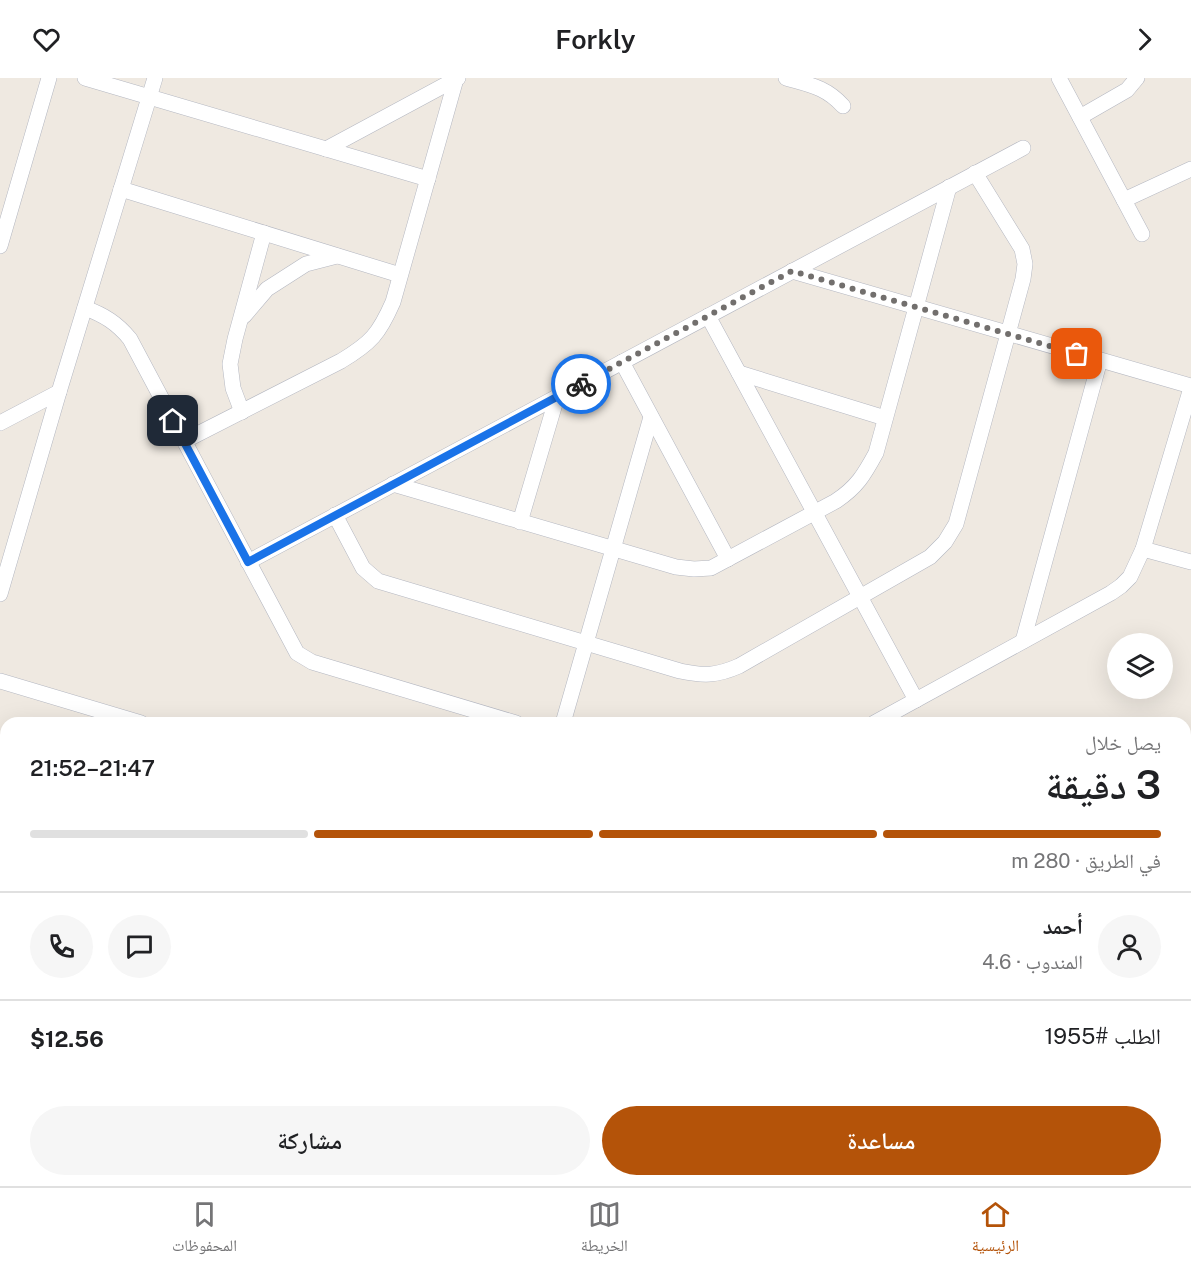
<!DOCTYPE html>
<html lang="ar">
<head>
<meta charset="utf-8">
<style>
  :root { --surface:#fff; --page:#f6f6f6; --text:#202124; --muted:#757577; --line:#e0e0e0; --accent:#b45309 }
  body { margin:0; font-family:"Public Sans","Noto Naskh Arabic",sans-serif; background:var(--page); color:var(--text); direction:rtl; height:100vh; display:flex; flex-direction:column; font-size:22px; white-space:nowrap }
  * { box-sizing:border-box; margin:0 }
  p { font-size:20px; color:var(--muted) }
  .icon { flex:none; width:33px; height:33px; fill:none; stroke:currentColor; stroke-width:2; stroke-linecap:round; stroke-linejoin:round }
  .map { position:relative; flex:1; overflow:hidden; direction:ltr }
  .panel { position:absolute; left:0px; top:639px; width:1191px; height:470px; display:flex; flex-direction:column; background:var(--surface); border-radius:18px 18px 0 0; box-shadow:0 6px 24px #0002; direction:rtl }
  .panel>* { flex:none }
  .controls { position:absolute; left:1107px; top:555px; display:grid; gap:12px }
  .controls a { display:grid; place-items:center; width:66px; height:66px; border-radius:50%; background:var(--surface); box-shadow:0 6px 24px #0002; font-size:30px }
  .pin { position:absolute; display:grid; place-items:center; width:51px; height:51px; color:#fff; margin:-26px; border-radius:12px; box-shadow:0 3px 9px #0006 }
  .courier { position:absolute; display:grid; place-items:center; width:60px; height:60px; margin:-30px; border:4px solid #1a73e8; border-radius:50%; background:#fff; color:#222; box-shadow:0 2px 8px #0007 }
  .headline em { font-style:normal; font-weight:600 }
  .headline div { display:flex; flex-direction:column-reverse }
  .headline { display:flex; align-items:center; justify-content:space-between; height:102px; padding:0 30px }
  h1 { font-size:39px; font-weight:600; line-height:45px }
  .bar { display:grid; grid-template-columns:repeat(4,1fr); gap:9px 6px; align-content:center; height:72px; padding:0 30px }
  .bar i { height:8px; border-radius:4px; background:var(--line) }
  .bar .active { background:var(--accent) }
  .bar p { grid-column:span 4 }
  .line { display:flex; align-items:center; gap:15px; padding:0 30px; border-top:2px solid var(--line) }
  .line div { flex:1 }
  .round { display:grid; place-items:center; flex:none; width:63px; height:63px; border-radius:32px; background:var(--page) }
  .button { display:flex; gap:12px; margin-top:auto; padding:12px 30px }
  .button a { flex:1; height:69px; border-radius:36px; background:var(--accent); color:#fff; font-size:24px; font-weight:600; line-height:69px; text-align:center }
  .button a+a { background:var(--page); color:var(--text) }
  header { display:flex; justify-content:space-between; align-items:center; height:78px; padding:0 30px; background:var(--surface); font-size:27px; font-weight:600 }
  .tabs { display:flex; justify-content:space-around; align-items:center; height:84px; border-top:2px solid var(--line); background:var(--surface); font-size:16px; color:var(--muted) }
  .tabs a { display:grid; justify-items:center; gap:3px }
  .tabs .active { color:var(--accent) }
  .map>svg:first-child { display:block }
</style>
</head>
<body>
<header><svg class="icon" aria-label="forward" viewBox="0 0 24 24"><path d="M9 5l7 7-7 7"/></svg>Forkly<svg class="icon" aria-label="heart" viewBox="0 0 24 24"><path d="M12 20l-8-8c-3-5 5-10 8-4 3-6 11-1 8 4z"/></svg></header>
<div class="map">
<svg width="1191" height="1108" viewBox="0 0 1191 1108">
  <rect width="100%" height="100%" fill="#efe9e1"/>
  <g fill="none" stroke-linecap="round" stroke-linejoin="round">
    <g stroke="#b4b7c1" stroke-width="16">
      <g id="minor">
        <polyline points="85,0 428,101"/>
        <path d="M 786,0 C 810,7 826,9 843,28"/>
        <polyline points="1059,0 1142,156"/>
        <polyline points="1080,39 1127,12 1137,0"/>
        <polyline points="326,71 458,0"/>
        <polyline points="121,111 400,197"/>
        <polyline points="1124,122 1191,91"/>
        <polyline points="0,168 49,0"/>
        <polyline points="792,193 1191,308"/>
        <path d="M 85,230 C 104,237 117,245 130,261 L 297,575 L 312,584 L 516,645"/>
        <polyline points="244,238 267,211 306,186 337,178"/>
        <polyline points="708,238 916,622"/>
        <polyline points="622,284 728,481"/>
        <polyline points="739,295 885,340"/>
        <polyline points="242,334 233,310 230,286 235,261 264,155"/>
        <polyline points="0,345 59,314"/>
        <path d="M 184,363 L 341,283 C 371,265 379,256 393,224 L 456,1"/>
        <path d="M 393,406 L 676,489 L 694,491 L 711,490 L 836,423 C 857,409 864,397 876,375 L 949,109"/>
        <path d="M 335,437 L 363,490 L 378,503 L 680,593 C 704,598 716,598 739,588 L 930,479 L 945,464 L 956,446 L 1023,201 L 1025,186 L 1022,171 L 975,95"/>
        <polyline points="520,444 557,319"/>
        <polyline points="1143,471 1191,484"/>
        <polyline points="248,484 1023,70"/>
        <polyline points="0,516 59,314 155,0"/>
        <polyline points="1023,563 1100,282"/>
        <polyline points="0,603 141,645"/>
        <polyline points="563,645 651,339"/>
        <polyline points="874,645 1111,515 1121,508 1130,499 1143,471 1191,310"/>
        <polyline points="0,673 6,675"/>
        <polyline points="0,774 6,776"/>
        <polyline points="0,876 6,878"/>
        <polyline points="0,1023 6,1020"/>
        <polyline points="1185,1027 1191,1029"/>
        <polyline points="685,1102 688,1108"/>
        <polyline points="847,1102 850,1108"/>
        <polyline points="1095,1102 1114,1108"/>
        <polyline points="56,1108 66,1102"/>
        <polyline points="196,1108 198,1102"/>
        <polyline points="298,1108 299,1102"/>
        <polyline points="398,1108 400,1102"/>
        <polyline points="505,1108 506,1102"/>
      </g>
    </g>
    <use href="#minor" stroke="#fff" stroke-width="15"/>
  </g>
  <g fill="none" stroke-linecap="round" stroke-linejoin="round">
    <polyline stroke="#726f6d" stroke-width="6" stroke-dasharray="0 10.8" points="581,306 792,193 1077,276"/>
    <polyline stroke="#1a73e8" stroke-width="8" points="173,343 248,484 581,306"/>
  </g>
</svg>
<div class="controls">
<a><svg class="icon" aria-label="layers" viewBox="0 0 24 24"><path d="M12 4l9 5-9 5-9-5zM3 14l9 5 9-5"/></svg></a>
</div>
<div class="pin" style="left:1077px;top:276px;background:#ea580c"><svg class="icon" aria-label="bag" viewBox="0 0 24 24"><path d="M5 8h14l-1 12H6zM9 8a3 3 0 0 1 6 0"/></svg></div>
<div class="pin" style="left:173px;top:343px;background:#1f2937"><svg class="icon" aria-label="home" viewBox="0 0 24 24"><path d="M3 11l9-7 9 7M6 9v11h12V9"/></svg></div>
<div class="courier" style="left:581px;top:306px"><svg class="icon" aria-label="bike" viewBox="0 0 24 24"><circle cx="6" cy="16" r="4"/><circle cx="18" cy="16" r="4"/><path d="M6 16l4-8h5l3 8M10 8l3 8H6M13 5h3"/></svg></div>
<section class="panel">
<div class="headline"><div><h1>3 دقيقة</h1><p>يصل خلال</p></div><em>21:47–21:52</em></div>
<div class="bar"><i class="active"></i><i class="active"></i><i class="active"></i><i></i><p>في الطريق · 280 m</p></div>
<div class="line" style="height:108px"><a class="round"><svg class="icon" aria-label="person" viewBox="0 0 24 24"><circle cx="12" cy="8" r="4"/><path d="M4 21q1-7 8-7t8 7"/></svg></a><div><b>أحمد</b><p>المندوب · 4.6</p></div><a class="round"><svg class="icon" aria-label="chat" viewBox="0 0 24 24"><path d="M4 5h16v11H9l-5 4z"/></svg></a><a class="round"><svg class="icon" aria-label="phone" viewBox="0 0 24 24"><path d="M5 4h4l2 5-3 2q2 4 5 5l2-3 5 2v4C11 20 4 13 5 4z"/></svg></a></div>
<div class="line" style="height:78px"><div>الطلب #1955</div><b>$12.56</b></div>
<div class="button"><a>مساعدة</a><a>مشاركة</a></div>
</section>
</div>
<nav class="tabs">
<a class="active"><svg class="icon" aria-label="home" viewBox="0 0 24 24"><path d="M3 11l9-7 9 7M6 9v11h12V9"/></svg>الرئيسية</a>
<a><svg class="icon" aria-label="map" viewBox="0 0 24 24"><path d="M3 6l6-2 6 2 6-2v14l-6 2-6-2-6 2zM9 4v14M15 6v14"/></svg>الخريطة</a>
<a><svg class="icon" aria-label="saved" viewBox="0 0 24 24"><path d="M7 4h10v16l-5-4-5 4z"/></svg>المحفوظات</a>
</nav>
</body>
</html>
